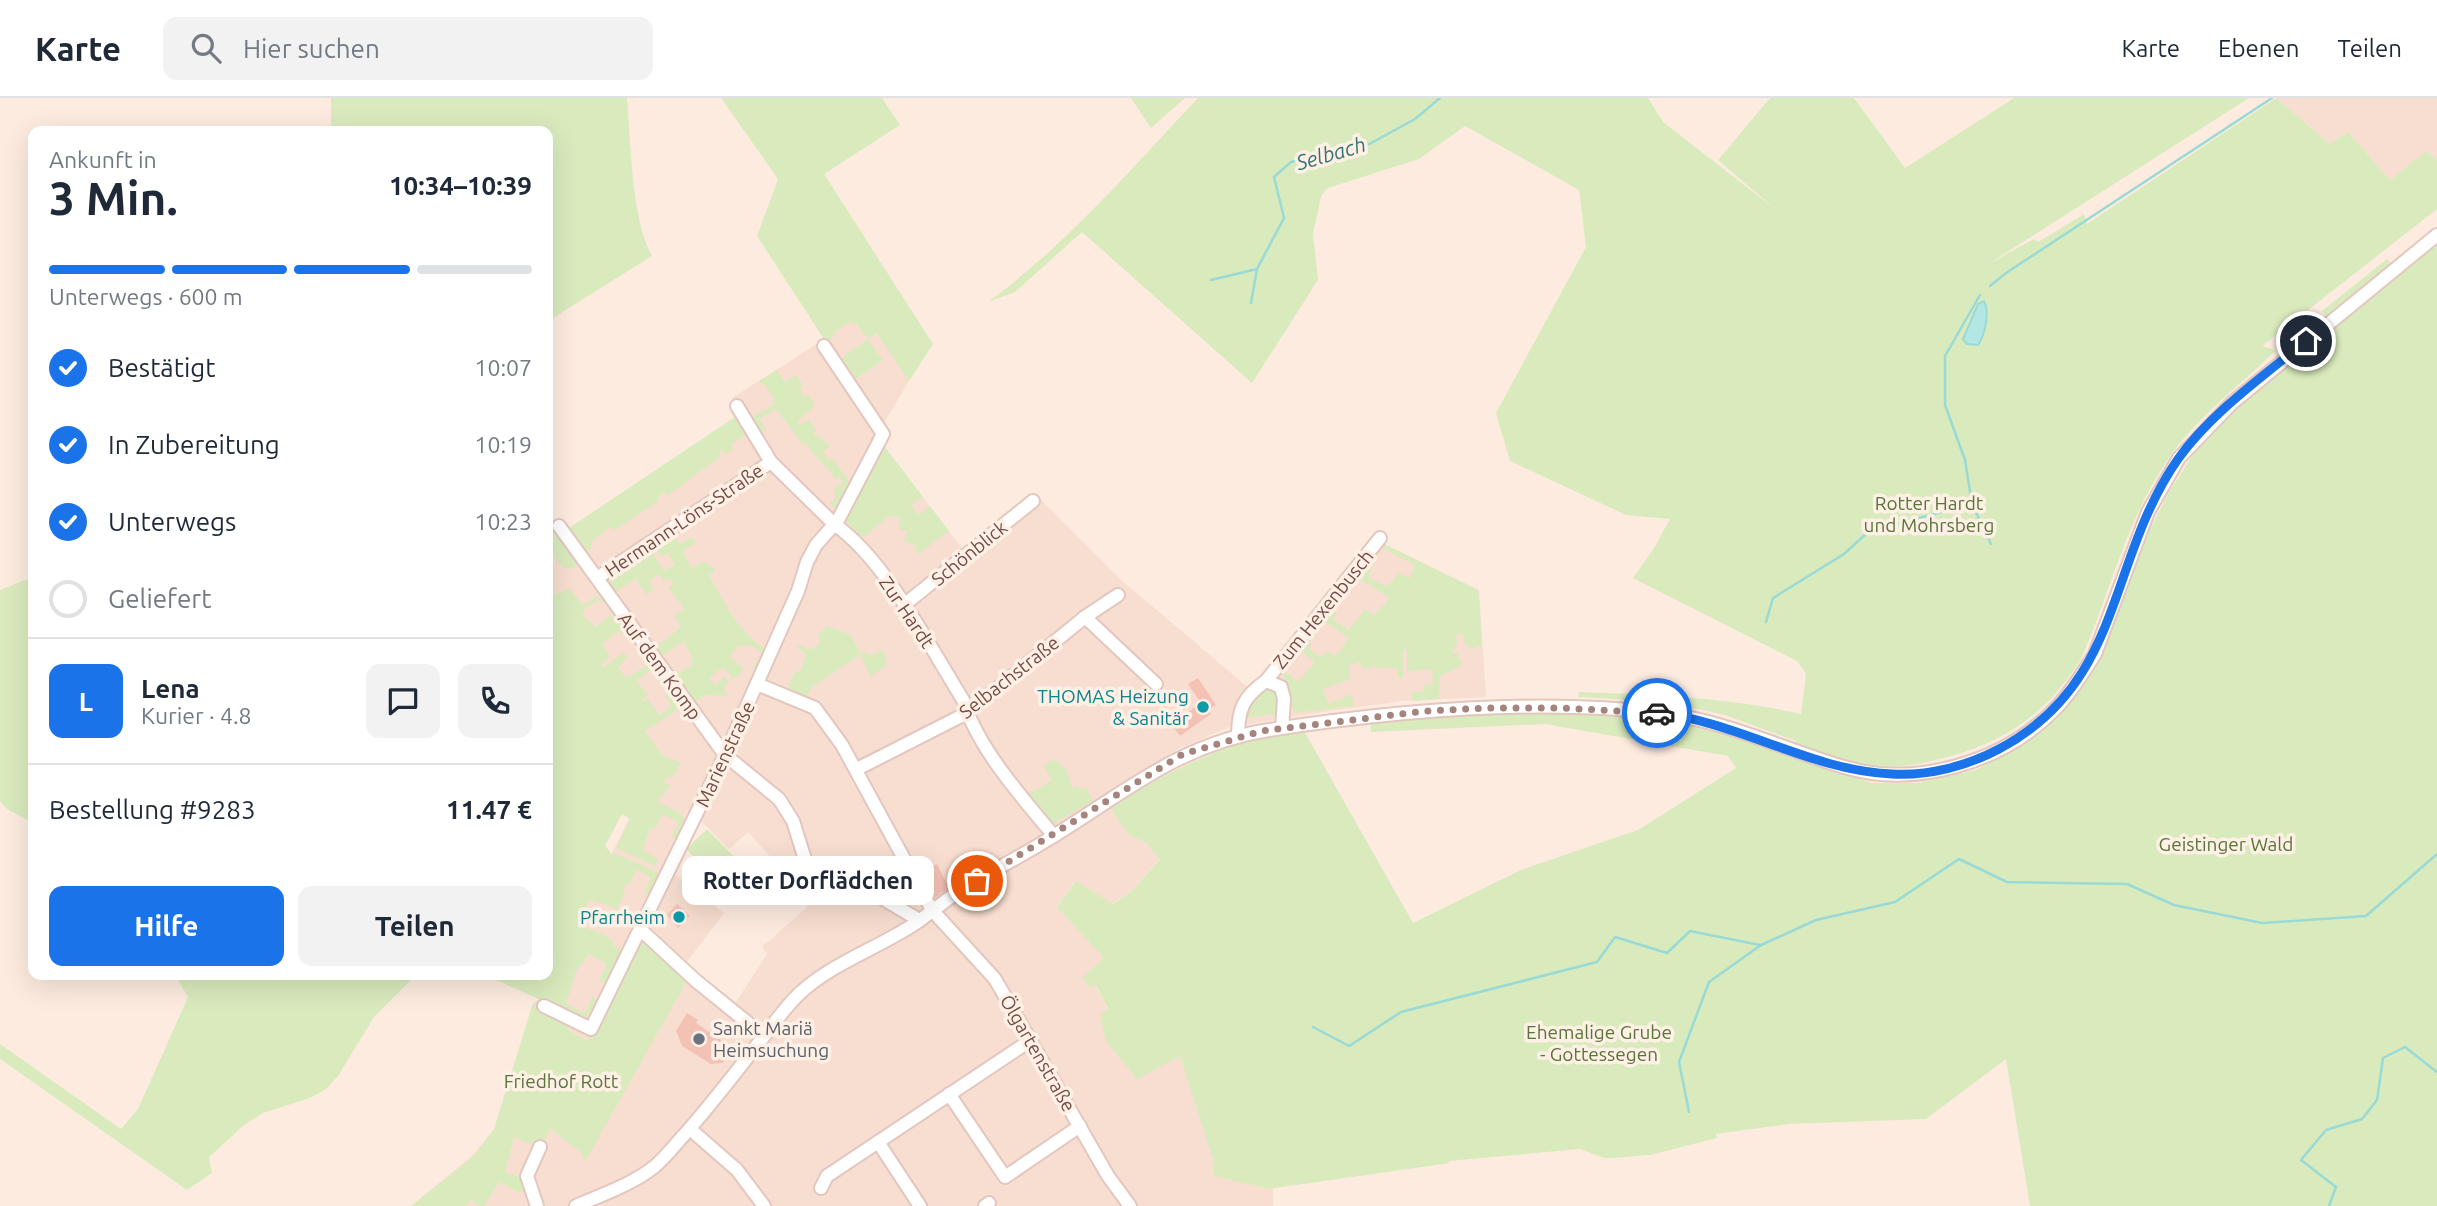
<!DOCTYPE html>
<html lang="de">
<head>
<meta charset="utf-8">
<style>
  :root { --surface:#fff; --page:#f2f2f3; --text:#1f2937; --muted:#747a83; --line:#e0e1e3; --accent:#1a73e8 }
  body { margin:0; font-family:Ubuntu,sans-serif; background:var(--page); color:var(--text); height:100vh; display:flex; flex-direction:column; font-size:26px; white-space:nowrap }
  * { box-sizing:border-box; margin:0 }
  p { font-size:23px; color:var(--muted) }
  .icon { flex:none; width:38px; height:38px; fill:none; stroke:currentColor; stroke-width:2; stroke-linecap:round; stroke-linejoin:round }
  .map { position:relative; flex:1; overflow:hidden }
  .details { position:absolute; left:28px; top:28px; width:525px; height:854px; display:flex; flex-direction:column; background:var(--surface); border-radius:14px; box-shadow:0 7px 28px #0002 }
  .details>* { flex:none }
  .pin { position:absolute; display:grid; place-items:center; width:60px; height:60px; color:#fff; margin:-30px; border:4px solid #fff; border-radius:50%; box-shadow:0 2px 7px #0007 }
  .courier { position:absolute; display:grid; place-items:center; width:70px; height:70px; margin:-35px; border:5px solid #1a73e8; border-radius:50%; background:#fff; color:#222; box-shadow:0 2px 9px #0007 }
  .bubble { position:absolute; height:49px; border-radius:14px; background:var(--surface); box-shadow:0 7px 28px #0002; font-size:23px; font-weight:700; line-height:49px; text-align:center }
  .head em { font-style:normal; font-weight:700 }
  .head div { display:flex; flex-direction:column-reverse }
  .head { display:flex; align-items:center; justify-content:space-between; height:119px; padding:0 21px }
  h1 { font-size:46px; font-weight:700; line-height:52px }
  .bar { display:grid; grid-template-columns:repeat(4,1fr); gap:10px 7px; align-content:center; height:84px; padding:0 21px }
  .bar i { height:9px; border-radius:5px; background:var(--line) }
  .bar .selected { background:var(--accent) }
  .bar p { grid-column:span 4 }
  .line { display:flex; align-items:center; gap:18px; padding:0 21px; border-top:2px solid var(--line) }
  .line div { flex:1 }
  .round { display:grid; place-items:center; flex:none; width:74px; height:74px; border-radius:14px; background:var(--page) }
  ol { padding:0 21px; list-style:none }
  li { display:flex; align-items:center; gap:21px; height:77px }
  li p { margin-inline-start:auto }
  li .icon { padding:7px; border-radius:50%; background:var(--accent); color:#fff; stroke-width:4 }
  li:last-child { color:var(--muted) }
  li i { width:38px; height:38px; border:4px solid var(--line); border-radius:50% }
  .action { display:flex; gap:14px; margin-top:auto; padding:14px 21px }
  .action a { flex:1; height:80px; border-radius:14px; background:var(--accent); color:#fff; font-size:28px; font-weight:700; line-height:80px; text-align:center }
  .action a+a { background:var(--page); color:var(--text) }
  header { display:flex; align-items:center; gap:42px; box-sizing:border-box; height:98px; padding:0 35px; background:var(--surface); border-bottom:2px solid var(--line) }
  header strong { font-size:33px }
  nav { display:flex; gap:38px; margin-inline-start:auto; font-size:24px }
  .search { width:490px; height:63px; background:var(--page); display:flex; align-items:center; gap:18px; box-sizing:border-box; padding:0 24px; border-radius:14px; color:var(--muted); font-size:26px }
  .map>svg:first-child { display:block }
</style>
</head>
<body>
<header>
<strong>Karte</strong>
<div class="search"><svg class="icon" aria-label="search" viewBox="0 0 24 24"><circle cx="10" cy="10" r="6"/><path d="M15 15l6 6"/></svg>Hier suchen</div>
<nav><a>Karte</a><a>Ebenen</a><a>Teilen</a></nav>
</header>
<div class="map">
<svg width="2437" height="1108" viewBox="0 0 2437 1108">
  <rect width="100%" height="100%" fill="#fdebdf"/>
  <g fill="#f7ded0" fill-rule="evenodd">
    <polygon points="2276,0 2437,0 2437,62 2426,53 2390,82 2348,34 2330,46"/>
    <path d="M 850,193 L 909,283 L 876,338 L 964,453 L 1035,396 L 1121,482 L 1249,590 L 1261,581 L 1376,442 L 1479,492 L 1486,599 L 1404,603 L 1336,612 L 1230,629 L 1178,651 L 1103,698 L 1129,737 L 1146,745 L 1160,760 L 1133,792 L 1112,806 L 1076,783 L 1057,808 L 1104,860 L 1095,886 L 1108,912 L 1180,958 L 1217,1064 L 1273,1091 L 1273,1108 L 411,1108 L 472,1058 L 494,1031 L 535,1046 L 550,1029 L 581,1055 L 585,1063 L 588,943 L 568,932 L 572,924 L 533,905 L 540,901 L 661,656 L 548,501 L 548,439 L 557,432 L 566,432 L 741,316 L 732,300 L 823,242 ZM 698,720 L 729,751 L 748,734 L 776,765 L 796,764 L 823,788 L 805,811 L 762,849 L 767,856 L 731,912 L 683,869 L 724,815 L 672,774 Z"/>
  </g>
  <g fill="#d9ebbd">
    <path d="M 331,0 L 627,0 C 631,44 631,121 652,158 L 548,223 L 548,33 L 331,33 Z"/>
    <polygon points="721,0 882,0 900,27 824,76 933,246 909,283 877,235 868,241 883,262 850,285 836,264 868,241 856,225 853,227 850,223 834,234 836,237 823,246 821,243 824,241 757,138 778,81"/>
    <polygon points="1131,0 1185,0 1151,30"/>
    <path d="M 1198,0 L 1648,0 L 1663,24 L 1775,111 L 1718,62 L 1770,0 L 1854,0 L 1905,70 L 2014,0 L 2249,0 L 1990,165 L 2034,141 L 2038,144 L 2084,116 L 2087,126 L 2276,0 L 2330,46 L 2348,34 L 2390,82 L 2426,53 L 2437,62 L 2437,111 L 2262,248 L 2273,251 L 2273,253 L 2276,252 C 2239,289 2196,319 2167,363 C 2126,422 2110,496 2081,561 C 2048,614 2007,643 1947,659 C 1929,664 1908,669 1889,668 C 1857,667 1826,657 1795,648 L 1796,643 L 1725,617 L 1667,604 L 1578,599 L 1579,594 C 1654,597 1728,599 1801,616 L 1806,576 L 1797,563 L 1633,480 L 1654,450 L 1670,421 L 1626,417 L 1510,363 L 1496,315 L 1586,149 L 1579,92 L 1465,28 L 1419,61 L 1328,90 L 1321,98 L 1313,136 L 1318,182 L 1252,285 L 1082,134 L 1015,194 L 988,204 C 1067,146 1131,71 1198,0 Z"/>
    <path d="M 2437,146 L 2437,1108 L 2030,1108 L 2006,961 L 1926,1021 L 1789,1026 L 1716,1036 L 1717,1040 L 1650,1057 L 1614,1060 L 1604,1060 L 1580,1051 L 1448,1063 L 1450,1065 L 1269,1091 L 1214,1078 L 1214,1064 L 1180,958 L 1137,981 L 1106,943 L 1100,917 L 1108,911 L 1096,887 L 1091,890 L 1082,880 L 1104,860 L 1057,809 L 1076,783 L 1113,806 L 1133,792 L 1160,761 L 1146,745 L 1129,737 L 1110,709 C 1170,673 1232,639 1304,633 L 1413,825 L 1523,771 L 1638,732 L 1736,670 L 1728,658 L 1545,626 L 1371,634 L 1370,624 L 1444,616 L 1601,615 L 1663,621 L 1739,640 L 1872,685 L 1918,685 L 1976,672 L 2029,642 L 2066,608 L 2097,567 L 2149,433 L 2169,394 L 2200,346 L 2276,275 Z"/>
    <polygon points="2387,161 2392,167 2327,219 2322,213"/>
    <path d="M 777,272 L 785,284 L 796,277 L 803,287 L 799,290 L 805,299 L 809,297 L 815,307 L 797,324 L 800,327 L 809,321 L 816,332 L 813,334 L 816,338 L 818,337 L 830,348 L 823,354 L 829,363 L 833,360 L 854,391 L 841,415 L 829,405 L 837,399 L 833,392 L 843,385 L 839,379 L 835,381 C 826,367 814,358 806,345 L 803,346 L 776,311 L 759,321 L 766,332 L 757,338 L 747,323 L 774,306 L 772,303 L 774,301 L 765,286 L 762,287 L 759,283 Z"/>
    <polygon points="741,315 752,333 731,346 734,351 726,356 723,352 719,354 721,358 668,397 663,395 657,400 659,403 614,432 610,429 590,444 593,449 581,458 584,462 571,471 568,469 564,471 552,455 548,458 548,420 557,432 566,432"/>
    <polygon points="882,345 923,399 911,407 918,417 930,408 949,433 918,456 915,452 917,448 903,443 908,433 899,431 899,419 889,418 862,440 844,421"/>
    <path d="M 670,432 L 680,446 L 692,439 L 696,445 L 682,453 L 692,470 L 704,463 L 716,472 L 709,477 C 722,501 741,539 767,551 L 763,573 L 752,569 L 763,556 L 752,547 L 738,548 L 730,559 L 744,571 L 734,581 L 723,569 L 709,580 L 715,587 L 724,579 L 728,583 L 724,592 L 727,598 L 706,597 L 690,607 L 687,605 L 645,633 L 661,656 L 681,665 L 673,679 L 666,679 L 664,684 L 671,688 L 657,703 L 683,717 L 685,724 L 677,741 L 672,739 L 679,724 L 662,716 L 655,731 L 650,730 L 643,752 L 658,761 L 655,768 L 616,750 L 630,721 L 622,716 L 605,748 L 612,756 L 606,770 L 614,755 L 659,775 L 649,798 L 644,795 L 651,779 L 636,772 L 629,787 L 625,786 L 624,796 L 617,811 L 590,801 L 577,828 L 596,833 L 614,843 L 613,847 L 622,852 L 606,885 L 599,883 L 607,866 L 589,856 L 576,873 L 566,906 L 585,915 L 593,898 L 598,902 L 585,922 L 485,877 L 548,877 L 548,484 L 552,497 L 569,491 L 583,507 L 597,498 L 604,503 L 601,505 L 598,502 L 585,511 L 582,517 L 595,529 L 614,516 L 619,523 L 625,520 L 632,529 L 622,536 L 619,533 L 602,546 L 610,558 L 601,566 L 604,569 L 624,554 L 627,559 L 618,570 L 626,580 L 657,562 L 664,572 L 656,578 L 651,572 L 636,583 L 648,597 L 642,602 L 644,604 L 648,601 L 659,617 L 671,609 L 668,601 L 664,600 L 678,590 L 671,580 L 693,566 L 690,562 L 693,559 L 683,544 L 657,561 L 650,552 L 681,530 L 674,518 L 684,511 L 668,489 L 674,485 L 670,480 L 664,483 L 659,476 L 649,483 L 654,491 L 647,497 L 636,481 L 610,497 L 599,481 L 648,448 L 664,473 L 675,466 L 668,455 L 661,459 L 652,444 Z"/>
    <polygon points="1384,446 1478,492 1482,547 1470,551 1469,547 1465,547 1463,536 1456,537 1457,548 1451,554 1455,556 1457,554 1462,568 1440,578 1439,601 1412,603 1411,595 1424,593 1424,587 1433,586 1432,571 1407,573 1407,551 1403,552 1403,579 1398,580 1397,570 1376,570 1373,566 1372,570 1363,571 1360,564 1350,567 1349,582 1323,591 1329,606 1351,596 1354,608 1294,615 1282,571 1298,584 1315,564 1298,551 1315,532 1319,534 1309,544 1312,546 1309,551 1322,559 1327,553 1336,558 1349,540 1323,522 1330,512 1336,515 1333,522 1349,532 1365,511 1374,517 1390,500 1358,480 1373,461 1375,464 1369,474 1370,481 1386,488 1393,483 1398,475 1410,480 1415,467 1381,449"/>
    <polygon points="33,479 33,725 7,711 0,703 0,492"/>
    <polygon points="827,528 851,537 861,556 864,554 871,557 883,552 887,567 871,578 860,557 812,589 803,605 784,597 795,574 801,572 806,556 797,550 799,547 810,552 811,549 816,551 820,543 818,537"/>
    <path d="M 1271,589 L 1277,593 L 1280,605 L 1278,616 L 1245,620 C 1245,607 1258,592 1271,589 Z"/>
    <polygon points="1052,662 1058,663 1067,673 1072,690 1077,688 1081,692 1086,689 1093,703 1051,727 1028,696 1052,682 1044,668"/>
    <polygon points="707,731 747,772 726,792 686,751"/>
    <polygon points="646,840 686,877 684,888 585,1064 581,1055 550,1030 542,1051 514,1039 505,1074 527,1081 530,1089 520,1095 499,1084 484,1108 479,1108 471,1102 466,1108 411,1108 473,1059 494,1031 533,905 572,924 568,932 588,943 639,841"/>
    <polygon points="175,877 416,877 374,919 338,978 326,991 310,1000 263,1015 244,1027 209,1059 212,1075 187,1092 0,961 0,946 121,1031 138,1011 188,899"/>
  </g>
  <path fill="#b3e7e4" stroke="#99d9d6" stroke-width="2" d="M 1984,203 C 1990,214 1985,237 1978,247 L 1967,246 L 1963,241 L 1978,206 Z"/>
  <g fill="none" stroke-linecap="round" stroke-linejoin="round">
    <g stroke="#99d9d6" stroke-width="2.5">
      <polyline points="1211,182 1257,171 1284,120 1274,79 1291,64 1362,50 1415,21 1440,0"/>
      <polyline points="1990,188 2006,175 2272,0"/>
      <polyline points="1980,197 1945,258 1945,307 1965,362 1972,406 1991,446"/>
      <polyline points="1251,205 1257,171"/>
      <polyline points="1766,524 1773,500 1844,456 1868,434 1971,406"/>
      <polyline points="1313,929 1349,948 1401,914 1597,864 1615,839 1667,855 1690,833 1760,847"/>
      <polyline points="1689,1014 1679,964 1709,884 1761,847 1816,822 1895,804 1959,761 2007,784 2127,786 2174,807 2262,825 2366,818 2437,756"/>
      <polyline points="2329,1108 2336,1089 2301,1062 2326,1032 2362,1021 2377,1002 2383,960 2405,949 2437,974"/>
    </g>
  </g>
  <g fill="#f4c1b5">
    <polygon points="1198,580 1216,607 1208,612 1211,616 1180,638 1171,626 1201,605 1188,586"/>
    <polygon points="937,766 949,790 935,800 921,774"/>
    <polygon points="677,806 690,818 678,830 667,817"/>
    <polygon points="687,915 698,922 696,925 727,946 730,953 723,965 711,966 682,948 676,933"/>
  </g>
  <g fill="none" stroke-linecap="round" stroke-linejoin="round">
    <g stroke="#e3c7be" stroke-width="16">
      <g id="minor">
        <path d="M 737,308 L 771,364 L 834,426 C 885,461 930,549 963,602 C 979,652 1021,698 1054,738"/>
        <polyline points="559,428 725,657 779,701 793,723 808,771 827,786 860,787 919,822"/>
        <polyline points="597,480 771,364"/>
        <polyline points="904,507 1033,403"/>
        <polyline points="1085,519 1156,586"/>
        <polyline points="1266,583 1380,440"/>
        <polyline points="757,586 815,610 842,647 932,812 995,881 1108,1078 1130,1108"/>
        <path d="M 1238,639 C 1238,611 1243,599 1266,583 L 1281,589 L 1284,601 L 1282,630"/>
        <polyline points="857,671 967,615 1085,519 1118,497"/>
        <polyline points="641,832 695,882 764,938"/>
        <polyline points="544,908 591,931 725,657 798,493 807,464 816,447 838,422 883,336 824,248"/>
        <polyline points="949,996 1005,1079 1080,1028"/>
        <polyline points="690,1031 737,1072 764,1108"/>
        <polyline points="878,1044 920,1108"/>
        <polyline points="821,1090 827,1078 1031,942"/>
        <polyline points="537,1108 527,1078 540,1049"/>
        <path d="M 576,1108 C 603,1096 631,1087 654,1069 C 665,1060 674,1048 684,1037 C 711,1007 736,974 761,942 C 773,927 785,909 800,895 C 834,864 881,849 919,823 C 931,814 942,805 954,797 C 985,776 1020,759 1052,739 C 1124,695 1181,645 1269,632 C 1393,613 1535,600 1660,615 C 1724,622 1783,651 1844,669 C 1915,690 2002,665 2054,612 C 2070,596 2082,576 2095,556 L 2148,414 L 2179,360 L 2232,305 L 2437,137"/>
        <polyline points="985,1108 989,1105"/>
      </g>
    </g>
    <use href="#minor" stroke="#fff" stroke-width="12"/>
  </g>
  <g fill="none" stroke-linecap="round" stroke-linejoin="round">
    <polyline stroke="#a4847c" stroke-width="7" stroke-dasharray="0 12.6" points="977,783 1183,656 1262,633 1426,613 1487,610 1561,610 1657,615"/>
    <path stroke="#1a73e8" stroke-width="9" d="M 1657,615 C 1738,623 1811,673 1892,676 C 1929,678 1967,668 1999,651 C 2125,584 2106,464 2178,361 C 2211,315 2262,279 2306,243"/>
  </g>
  <g fill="#0f9aa8" stroke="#fff0e6" stroke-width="2.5">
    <circle cx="1203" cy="609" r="7"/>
    <circle cx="679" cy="819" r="7"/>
  </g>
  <circle fill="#6b7280" stroke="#fff0e6" stroke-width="2.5" cx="699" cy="941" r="7"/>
  <g text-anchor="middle" stroke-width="7" stroke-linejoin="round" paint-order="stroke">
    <g font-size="19" fill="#58753b" stroke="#fff0e6">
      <text x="1929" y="412">Rotter Hardt<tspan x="1929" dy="22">und Mohrsberg</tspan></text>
      <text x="2226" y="753">Geistinger Wald</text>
      <text x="1599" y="941">Ehemalige Grube<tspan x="1599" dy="22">- Gottessegen</tspan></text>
      <text x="561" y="990">Friedhof Rott</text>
    </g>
    <g font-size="19" fill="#744c46" stroke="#fff0e6">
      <text transform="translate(684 422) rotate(-34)" y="7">Hermann-Löns-Straße</text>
      <text transform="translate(969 455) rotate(-39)" y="7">Schönblick</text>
      <text transform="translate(1323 511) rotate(-51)" y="7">Zum Hexenbusch</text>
      <text transform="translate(907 514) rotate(56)" y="7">Zur Hardt</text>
      <text transform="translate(660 568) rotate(54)" y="7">Auf dem Komp</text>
      <text transform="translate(1009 579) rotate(-38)" y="7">Selbachstraße</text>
      <text transform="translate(725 656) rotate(-65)" y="7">Marienstraße</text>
      <text transform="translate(1038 955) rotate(60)" y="7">Ölgartenstraße</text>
    </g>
    <g font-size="19" fill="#0d838f" stroke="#fff0e6" text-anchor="end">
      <text x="1189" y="605">THOMAS Heizung<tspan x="1189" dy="22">&amp; Sanitär</tspan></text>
      <text x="665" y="826">Pfarrheim</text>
    </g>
    <g font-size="19" fill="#5b616d" stroke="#fff0e6" text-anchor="start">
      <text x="713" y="937">Sankt Mariä<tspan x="713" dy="22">Heimsuchung</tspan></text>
    </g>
    <g font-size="21" font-style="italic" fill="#367471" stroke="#fff0e6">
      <text transform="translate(1331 56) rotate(-16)" y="7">Selbach</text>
    </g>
  </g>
</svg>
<div class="pin" style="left:977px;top:783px;background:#ea580c"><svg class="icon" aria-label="bag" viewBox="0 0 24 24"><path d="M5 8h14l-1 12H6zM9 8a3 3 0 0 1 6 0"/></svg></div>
<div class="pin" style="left:2306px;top:243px;background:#1f2937"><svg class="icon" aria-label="home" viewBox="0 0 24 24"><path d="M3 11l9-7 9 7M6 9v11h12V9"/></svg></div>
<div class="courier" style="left:1657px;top:615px"><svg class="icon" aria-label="car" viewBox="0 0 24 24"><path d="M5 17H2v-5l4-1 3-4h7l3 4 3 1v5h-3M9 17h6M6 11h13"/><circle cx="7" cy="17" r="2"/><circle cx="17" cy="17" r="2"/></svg></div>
<div class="bubble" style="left:682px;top:758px;width:252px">Rotter Dorflädchen</div>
<section class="details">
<div class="head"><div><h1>3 Min.</h1><p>Ankunft in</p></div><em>10:34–10:39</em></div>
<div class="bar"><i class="selected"></i><i class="selected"></i><i class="selected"></i><i></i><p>Unterwegs · 600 m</p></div>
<ol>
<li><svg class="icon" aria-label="check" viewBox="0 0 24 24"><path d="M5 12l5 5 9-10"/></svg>Bestätigt<p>10:07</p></li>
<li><svg class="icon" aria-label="check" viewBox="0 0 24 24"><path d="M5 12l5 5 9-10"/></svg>In Zubereitung<p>10:19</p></li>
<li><svg class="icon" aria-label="check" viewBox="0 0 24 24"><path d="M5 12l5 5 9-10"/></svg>Unterwegs<p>10:23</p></li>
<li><i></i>Geliefert</li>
</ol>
<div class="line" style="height:126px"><b class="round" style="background:var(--accent);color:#fff">L</b><div><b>Lena</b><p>Kurier · 4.8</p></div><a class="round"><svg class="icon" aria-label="chat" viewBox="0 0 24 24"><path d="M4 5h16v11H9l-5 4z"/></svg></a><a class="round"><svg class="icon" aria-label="phone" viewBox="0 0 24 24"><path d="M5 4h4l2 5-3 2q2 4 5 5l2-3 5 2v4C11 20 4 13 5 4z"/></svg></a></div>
<div class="line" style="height:91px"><div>Bestellung #9283</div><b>11.47 €</b></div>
<div class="action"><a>Hilfe</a><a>Teilen</a></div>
</section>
</div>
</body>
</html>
